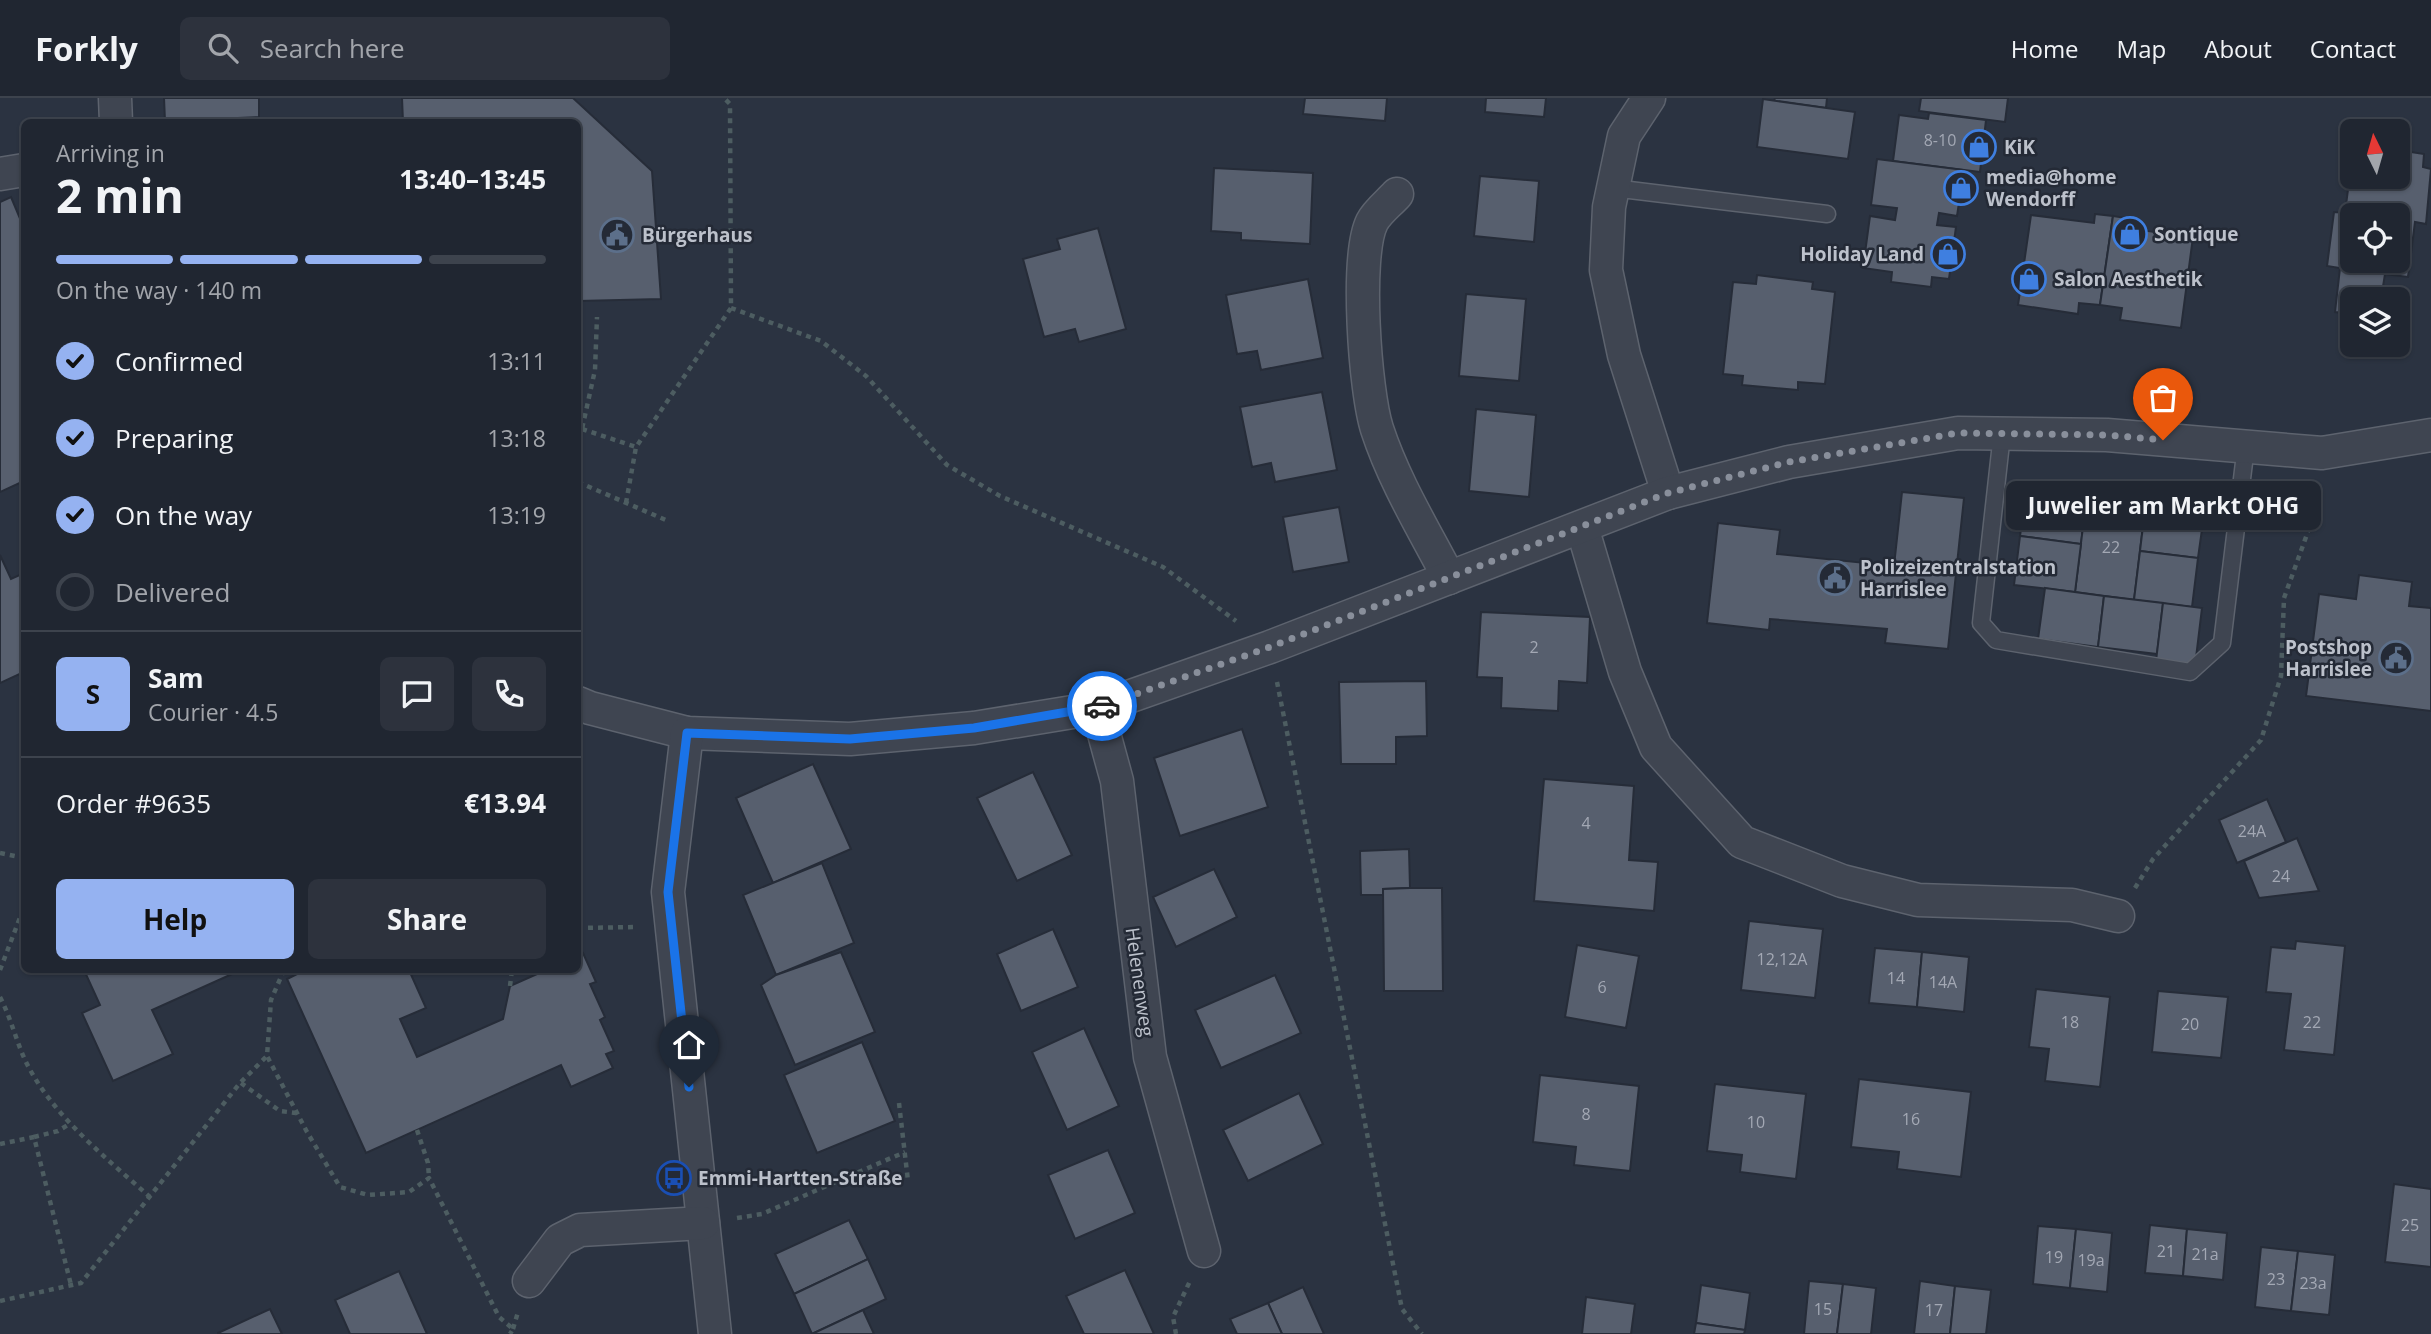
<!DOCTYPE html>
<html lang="en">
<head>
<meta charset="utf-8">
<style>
  :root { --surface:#202631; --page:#2d323d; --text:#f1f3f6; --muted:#a2a5ab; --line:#3d434d; --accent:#95b2f1 }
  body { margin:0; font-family:"Open Sans",sans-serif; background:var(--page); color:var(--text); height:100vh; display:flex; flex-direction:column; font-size:26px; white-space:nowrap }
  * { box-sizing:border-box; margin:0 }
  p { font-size:23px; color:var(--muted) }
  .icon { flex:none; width:38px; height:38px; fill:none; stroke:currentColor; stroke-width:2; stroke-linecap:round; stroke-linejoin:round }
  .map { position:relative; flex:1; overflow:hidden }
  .drawer { position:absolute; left:21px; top:21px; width:560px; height:854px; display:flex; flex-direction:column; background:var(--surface); border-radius:10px; box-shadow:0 2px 5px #0004,0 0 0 2px var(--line) }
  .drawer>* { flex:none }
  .needle { width:46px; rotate:355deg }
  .fabs { position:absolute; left:2340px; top:21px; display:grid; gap:14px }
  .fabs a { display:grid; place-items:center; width:70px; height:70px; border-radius:10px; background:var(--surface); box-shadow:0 2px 5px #0004,0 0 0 2px var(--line); font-size:35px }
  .pin { position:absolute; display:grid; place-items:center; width:60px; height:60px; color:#fff; margin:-72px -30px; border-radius:50% 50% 50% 0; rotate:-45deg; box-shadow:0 0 7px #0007 }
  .pin .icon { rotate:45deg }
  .courier { position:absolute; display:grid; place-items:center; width:70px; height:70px; margin:-35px; border:5px solid #1a73e8; border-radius:50%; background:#fff; color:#222; box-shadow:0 2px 9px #0007 }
  .bubble { position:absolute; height:49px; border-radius:10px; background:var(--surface); box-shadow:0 2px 5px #0004,0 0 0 2px var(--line); font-size:23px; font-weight:700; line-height:49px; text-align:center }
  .summary em { font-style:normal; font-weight:700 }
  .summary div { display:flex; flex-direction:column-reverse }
  .summary { display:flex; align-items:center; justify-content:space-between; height:119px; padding:0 35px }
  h1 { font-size:46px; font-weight:700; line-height:52px }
  .bar { display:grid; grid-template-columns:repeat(4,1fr); gap:10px 7px; align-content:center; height:84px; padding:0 35px }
  .bar i { height:9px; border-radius:5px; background:var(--line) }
  .bar .current { background:var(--accent) }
  .bar p { grid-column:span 4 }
  .line { display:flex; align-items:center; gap:18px; padding:0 35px; border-top:2px solid var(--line) }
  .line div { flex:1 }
  .round { display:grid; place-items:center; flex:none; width:74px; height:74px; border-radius:10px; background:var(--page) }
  ol { padding:0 35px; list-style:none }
  li { display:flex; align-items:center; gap:21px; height:77px }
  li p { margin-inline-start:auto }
  li .icon { padding:7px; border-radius:50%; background:var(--accent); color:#111; stroke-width:4 }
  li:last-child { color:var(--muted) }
  li i { width:38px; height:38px; border:4px solid var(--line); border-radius:50% }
  .button { display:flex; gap:14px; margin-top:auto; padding:14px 35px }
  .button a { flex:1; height:80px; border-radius:10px; background:var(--accent); color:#111; font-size:28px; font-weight:700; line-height:80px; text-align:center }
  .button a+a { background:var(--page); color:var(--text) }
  header { display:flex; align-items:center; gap:42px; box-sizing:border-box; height:98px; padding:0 35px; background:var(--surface); border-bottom:2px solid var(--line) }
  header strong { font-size:33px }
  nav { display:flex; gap:38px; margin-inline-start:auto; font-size:24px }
  .search { width:490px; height:63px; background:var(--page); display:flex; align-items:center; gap:18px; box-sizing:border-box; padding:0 24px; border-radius:10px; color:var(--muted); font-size:26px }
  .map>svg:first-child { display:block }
</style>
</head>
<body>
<header>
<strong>Forkly</strong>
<div class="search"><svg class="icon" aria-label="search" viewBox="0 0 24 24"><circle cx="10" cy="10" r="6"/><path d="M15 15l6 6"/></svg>Search here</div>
<nav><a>Home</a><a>Map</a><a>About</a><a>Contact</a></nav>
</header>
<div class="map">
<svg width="2431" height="1236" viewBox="0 0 2431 1236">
  <rect width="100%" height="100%" fill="#2b3341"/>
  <g fill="#575f6e" stroke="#262c38" stroke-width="2" fill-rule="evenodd">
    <polygon points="164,0 259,0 259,19 165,23"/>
    <polygon points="402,0 573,0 652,73 661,201 578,203 578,24 403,24"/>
    <polygon points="1305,0 1387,0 1385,23 1303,16"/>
    <polygon points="1486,0 1546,0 1544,19 1485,14"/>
    <polygon points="1775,0 1827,0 1826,10 1774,3"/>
    <polygon points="1921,0 2008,0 2005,24 1919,13"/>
    <polygon points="1763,1 1855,14 1848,61 1757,49"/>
    <polygon points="1929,15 1986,22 1980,74 1893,63 1899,17 1928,21"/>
    <path d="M 2398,52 L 2424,56 L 2423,69 L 2431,71 L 2426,126 L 2415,124 L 2408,179 L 2385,176 L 2381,201 L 2352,201 L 2352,216 L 2335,214 L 2340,170 L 2327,168 L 2334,114 L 2345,115 L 2352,60 L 2352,79 L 2398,79 ZM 2352,117 L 2398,117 L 2398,163 L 2352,163 Z"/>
    <polygon points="1877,61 1964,72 1957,118 1939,115 1937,127 1956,129 1949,181 1932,179 1931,189 1891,184 1892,174 1863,170 1870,118 1895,122 1897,110 1871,107"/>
    <polygon points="1214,70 1313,75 1310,146 1241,142 1241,135 1211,133"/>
    <polygon points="1480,78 1539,83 1534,144 1474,138"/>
    <polygon points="11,99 24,130 24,383 0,394 0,104"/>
    <polygon points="2095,116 2113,118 2100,207 2079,205 2078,216 2018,207 2031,117 2094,125"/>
    <polygon points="2113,118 2133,121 2132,131 2193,139 2181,230 2120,222 2122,210 2100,207"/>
    <polygon points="1098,130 1126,231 1079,244 1075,231 1044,239 1023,161 1060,151 1057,141"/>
    <polygon points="1757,177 1813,184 1812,191 1835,194 1825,286 1798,284 1798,292 1742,287 1743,278 1723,276 1733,184 1756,186"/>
    <polygon points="1308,181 1323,260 1261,272 1257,253 1237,256 1226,197"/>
    <polygon points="1466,196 1526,201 1519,283 1459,278"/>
    <polygon points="1322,294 1337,372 1275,384 1271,365 1252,369 1240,309"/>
    <polygon points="1476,311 1536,317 1529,399 1469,393"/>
    <polygon points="2027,388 2087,396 2081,446 2020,438"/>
    <polygon points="1902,394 1964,400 1948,551 1885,545 1887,531 1770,521 1769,532 1707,525 1718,425 1780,432 1777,456 1894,468"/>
    <polygon points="2087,396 2146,403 2134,502 2075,494"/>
    <polygon points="2146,403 2205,410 2198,460 2140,453"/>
    <polygon points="1339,409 1349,464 1293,474 1283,419"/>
    <polygon points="2020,438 2081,446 2075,494 2014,487"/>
    <polygon points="2140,453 2198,460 2192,509 2134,502"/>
    <polygon points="0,457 11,481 24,475 24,574 0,585"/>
    <polygon points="2359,477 2412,484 2409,508 2431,510 2431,613 2306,598 2319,496 2356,501"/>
    <polygon points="2045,490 2104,498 2098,549 2038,541"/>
    <polygon points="2104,498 2163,505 2157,556 2098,549"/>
    <polygon points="2163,505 2202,510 2195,568 2156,563"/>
    <polygon points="1481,514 1590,519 1587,585 1559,583 1558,613 1501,610 1502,580 1477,579"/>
    <polygon points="1426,583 1427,638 1396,639 1396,666 1341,666 1339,584"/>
    <polygon points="1242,631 1268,709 1180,738 1154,660"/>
    <polygon points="813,666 851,751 773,785 736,700"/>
    <polygon points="1033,674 1072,757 1017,783 977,700"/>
    <polygon points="1544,681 1634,688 1629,762 1658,764 1654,813 1534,803"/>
    <polygon points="2267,701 2286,744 2237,765 2219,722"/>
    <polygon points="2297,740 2319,793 2259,800 2244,763"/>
    <polygon points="1409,751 1410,790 1383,791 1383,797 1361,797 1360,753"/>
    <polygon points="822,765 854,845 776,877 743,797"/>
    <polygon points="1214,771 1237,819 1176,849 1153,799"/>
    <polygon points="1410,790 1442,790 1443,893 1384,893 1383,791"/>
    <polygon points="1749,823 1823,831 1815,900 1741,892"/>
    <polygon points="1053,831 1078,889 1021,913 997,856"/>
    <polygon points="2296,843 2345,848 2334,957 2284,952 2291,896 2266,894 2271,849 2295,851"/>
    <polygon points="1577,847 1639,858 1626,930 1565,919"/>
    <polygon points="1875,850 1922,854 1917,909 1869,905"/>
    <polygon points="841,854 875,934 795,967 761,887 776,877"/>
    <polygon points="1922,854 1969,859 1964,914 1917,909"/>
    <polygon points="583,855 596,884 590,886 605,919 600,922 614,953 606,956 613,970 571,989 561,967 366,1055 287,881 305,872 409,872 426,910 400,921 417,959 503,921 510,888 546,872 578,872 578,857"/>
    <polygon points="84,872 241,872 152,912 173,956 113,983 82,915 100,907"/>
    <polygon points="1275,877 1301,935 1221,970 1195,912"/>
    <polygon points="2036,891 2110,899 2100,989 2045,983 2049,951 2029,949"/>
    <polygon points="2158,893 2228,899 2221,960 2152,954"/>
    <polygon points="1084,930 1119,1008 1067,1032 1032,954"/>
    <polygon points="862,944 895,1023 817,1055 784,977"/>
    <polygon points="1540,977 1639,988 1630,1073 1574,1067 1576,1049 1533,1044"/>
    <polygon points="1859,981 1971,994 1961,1079 1897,1071 1899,1054 1851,1049"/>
    <polygon points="1715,986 1806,996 1796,1081 1740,1074 1742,1057 1707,1053"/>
    <polygon points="1299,995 1323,1046 1248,1083 1223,1032"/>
    <polygon points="1108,1052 1135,1115 1075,1141 1048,1077"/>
    <polygon points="2394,1086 2431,1091 2431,1169 2385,1164"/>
    <polygon points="849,1122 868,1161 794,1196 775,1156"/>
    <polygon points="2150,1127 2187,1131 2183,1178 2145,1175"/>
    <polygon points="2038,1128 2076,1131 2070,1190 2033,1186"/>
    <polygon points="2076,1131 2112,1135 2107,1194 2070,1190"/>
    <polygon points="2187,1131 2227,1135 2223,1182 2183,1178"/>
    <polygon points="2261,1149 2298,1153 2291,1213 2255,1209"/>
    <polygon points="2298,1153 2335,1157 2329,1217 2291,1213"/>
    <polygon points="868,1161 886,1201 812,1236 794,1196"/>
    <polygon points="1125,1172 1154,1236 1084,1236 1066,1198"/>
    <polygon points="399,1173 427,1236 350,1236 335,1202"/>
    <polygon points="1809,1183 1843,1186 1837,1236 1804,1236"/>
    <polygon points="1920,1183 1955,1188 1950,1236 1914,1236"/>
    <polygon points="1843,1186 1876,1190 1871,1236 1837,1236"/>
    <polygon points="1701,1187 1750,1195 1745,1232 1696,1225"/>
    <polygon points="1955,1188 1991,1192 1986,1236 1950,1236"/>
    <polygon points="1303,1189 1324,1236 1282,1236 1268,1205"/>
    <polygon points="1586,1199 1635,1206 1631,1236 1582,1236"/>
    <polygon points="1268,1205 1282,1236 1237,1236 1230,1221"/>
    <polygon points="270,1211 282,1236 218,1236 218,1235"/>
    <polygon points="863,1212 874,1236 811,1236 812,1236"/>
    <polygon points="1696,1225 1745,1232 1744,1236 1694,1236"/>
  </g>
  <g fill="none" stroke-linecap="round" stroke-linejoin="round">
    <g stroke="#5d636e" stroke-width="19">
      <g id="lane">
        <polyline points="1613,90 1827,116"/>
        <polyline points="2002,336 1981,525 1996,542 2190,574 2222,545 2246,348"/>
      </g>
    </g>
    <g stroke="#5d636e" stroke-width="35">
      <g id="street">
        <polyline points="115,0 116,24"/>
        <polyline points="1649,0 1624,38 1609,109 1606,172 1624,257 1668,395"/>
        <polyline points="0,76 24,72"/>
        <path d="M 1397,96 C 1389,105 1377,114 1372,124 C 1355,158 1365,294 1377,331 C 1394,383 1424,432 1449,480"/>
        <polyline points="1582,429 1625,574 1656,649 1742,744 1842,783 1918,802 2072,807 2118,818"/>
        <polyline points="578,605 590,610 687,635 850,641 974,630 1097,610 1270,549 1668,395 1789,364 1958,335 2107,337 2322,355 2431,337"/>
        <polyline points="1097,610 1117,683 1150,959 1204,1153"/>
        <polyline points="687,635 668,794 715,1236"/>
        <polyline points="529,1183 560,1142 580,1132 703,1125"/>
      </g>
    </g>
    <g stroke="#4d5d61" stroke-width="4.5" stroke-dasharray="5 5" stroke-linecap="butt">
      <polyline points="731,210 821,243 866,278 947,367 1000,398 1163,469 1236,523"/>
      <polyline points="582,331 636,349"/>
      <polyline points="578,339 582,331 595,272 597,219"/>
      <polyline points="578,384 668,423"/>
      <polyline points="626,405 636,349 731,210 730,6 724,0"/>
      <polyline points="1277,584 1402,1211 1422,1236"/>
      <polyline points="0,755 24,760"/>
      <polyline points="2135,790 2153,761 2261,642 2281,578 2284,500 2319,403 2320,390"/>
      <polyline points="578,830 636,829"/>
      <polyline points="0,872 24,809"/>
      <polyline points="284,872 271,902 267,958 307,1034 340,1089 368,1097 409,1094 429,1080 499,1219 513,1231 510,1236"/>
      <polyline points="510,888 512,872"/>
      <path d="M 0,899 C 11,920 16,943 26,964 C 52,1017 106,1060 150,1099"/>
      <polyline points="241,985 280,1013 296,1015"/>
      <polyline points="899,1005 908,1083"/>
      <polyline points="417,1032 428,1065 429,1080"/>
      <polyline points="34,1039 58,1033 71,1025"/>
      <polyline points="0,1046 34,1039 71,1187"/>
      <polyline points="737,1120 762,1116 905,1054"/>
      <polyline points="0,1203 81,1185 240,985 267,958"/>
      <polyline points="513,1231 518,1214"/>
      <polyline points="1176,1236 1173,1219 1190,1183"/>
    </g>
    <use href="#lane" stroke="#3f4551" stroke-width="16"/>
    <use href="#street" stroke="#3f4551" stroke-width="32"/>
  </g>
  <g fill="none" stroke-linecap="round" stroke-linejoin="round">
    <polyline stroke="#898f9b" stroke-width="7" stroke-dasharray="0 12.6" points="1102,608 1270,549 1668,395 1789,364 1958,335 2107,337 2163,342"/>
    <polyline stroke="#1a73e8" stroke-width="9" points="689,989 668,794 687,635 850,641 974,630 1102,608"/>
  </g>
  <defs>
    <g id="shop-ring" transform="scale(1.75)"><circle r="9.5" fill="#242a36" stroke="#3f7fe0" stroke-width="1.5"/><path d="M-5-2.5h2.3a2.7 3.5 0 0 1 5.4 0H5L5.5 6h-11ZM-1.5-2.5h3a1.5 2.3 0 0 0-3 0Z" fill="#3f7fe0"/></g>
    <g id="civic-ring" transform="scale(1.75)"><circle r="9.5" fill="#242a36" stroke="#5c6f8a" stroke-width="1.5"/><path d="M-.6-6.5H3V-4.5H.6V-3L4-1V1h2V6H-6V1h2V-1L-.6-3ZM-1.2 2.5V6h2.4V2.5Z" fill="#5c6f8a"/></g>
    <g id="bus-ring" transform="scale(1.75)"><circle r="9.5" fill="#242a36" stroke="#1a4fb4" stroke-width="1.5"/><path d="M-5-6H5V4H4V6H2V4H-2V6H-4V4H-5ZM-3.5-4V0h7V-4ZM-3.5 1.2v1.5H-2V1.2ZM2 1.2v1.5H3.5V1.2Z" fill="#1a4fb4"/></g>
  </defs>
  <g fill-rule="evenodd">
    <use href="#shop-ring" x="1979" y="49"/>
    <use href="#shop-ring" x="1961" y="90"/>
    <use href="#shop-ring" x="2130" y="136"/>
    <use href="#civic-ring" x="617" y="137"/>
    <use href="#shop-ring" x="1948" y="156"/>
    <use href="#shop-ring" x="2029" y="181"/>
    <use href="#civic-ring" x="1835" y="480"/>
    <use href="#civic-ring" x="2396" y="560"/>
    <use href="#bus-ring" x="674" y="1080"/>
  </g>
  <g text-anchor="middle" stroke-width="5" stroke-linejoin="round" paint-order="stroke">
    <g font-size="16" fill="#a3a8b4">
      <text x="1940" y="48">8-10</text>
      <text x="2111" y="455">22</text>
      <text x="1534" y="555">2</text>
      <text x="1586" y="731">4</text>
      <text x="2252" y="739">24A</text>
      <text x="2281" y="784">24</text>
      <text x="1782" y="867">12,12A</text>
      <text x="1896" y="886">14</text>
      <text x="1943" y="890">14A</text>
      <text x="1602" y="895">6</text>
      <text x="2070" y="930">18</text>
      <text x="2312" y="930">22</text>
      <text x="2190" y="932">20</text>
      <text x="1586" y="1022">8</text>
      <text x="1911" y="1027">16</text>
      <text x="1756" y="1030">10</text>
      <text x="2410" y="1133">25</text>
      <text x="2166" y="1159">21</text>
      <text x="2205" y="1162">21a</text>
      <text x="2054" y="1165">19</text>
      <text x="2091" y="1168">19a</text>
      <text x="2276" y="1187">23</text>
      <text x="2313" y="1191">23a</text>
      <text x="1823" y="1217">15</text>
      <text x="1934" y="1218">17</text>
    </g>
    <g font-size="19" font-weight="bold" fill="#bcc1cb" stroke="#242a36" text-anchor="start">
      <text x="2004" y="56">KiK</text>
      <text x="1986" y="86">media@home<tspan x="1986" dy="22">Wendorff</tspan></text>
      <text x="2154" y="143">Sontique</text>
      <text x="642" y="144">Bürgerhaus</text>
      <text x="1924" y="163" text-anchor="end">Holiday Land</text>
      <text x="2054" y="188">Salon Aesthetik</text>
      <text x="1860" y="476">Polizeizentralstation<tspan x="1860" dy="22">Harrislee</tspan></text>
      <text x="2372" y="556" text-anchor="end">Postshop<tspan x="2372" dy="22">Harrislee</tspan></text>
      <text x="698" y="1087">Emmi-Hartten-Straße</text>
    </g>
    <g font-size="19" fill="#bcc1cb" stroke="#242a36">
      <text transform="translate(1140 884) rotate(82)" y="7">Helenenweg</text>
    </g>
  </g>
</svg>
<div class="fabs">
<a><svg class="needle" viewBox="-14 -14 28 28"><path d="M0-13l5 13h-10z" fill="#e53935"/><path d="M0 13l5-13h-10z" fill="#a2a5ab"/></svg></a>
<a><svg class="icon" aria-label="locate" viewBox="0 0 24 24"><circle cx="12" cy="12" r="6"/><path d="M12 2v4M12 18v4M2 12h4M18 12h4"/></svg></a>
<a><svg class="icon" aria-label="layers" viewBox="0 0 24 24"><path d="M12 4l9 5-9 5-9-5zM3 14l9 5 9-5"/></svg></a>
</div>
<div class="pin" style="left:2163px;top:342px;background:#ea580c"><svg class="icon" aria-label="bag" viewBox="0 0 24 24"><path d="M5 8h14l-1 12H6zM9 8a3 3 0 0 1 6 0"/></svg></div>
<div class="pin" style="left:689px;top:989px;background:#1f2937"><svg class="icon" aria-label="home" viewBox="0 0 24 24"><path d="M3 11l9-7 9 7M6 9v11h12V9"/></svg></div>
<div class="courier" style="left:1102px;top:608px"><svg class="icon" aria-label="car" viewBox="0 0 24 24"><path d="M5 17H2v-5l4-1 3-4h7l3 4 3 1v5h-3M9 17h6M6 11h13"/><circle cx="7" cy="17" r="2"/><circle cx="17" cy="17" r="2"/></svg></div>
<div class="bubble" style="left:2006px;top:383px;width:315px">Juwelier am Markt OHG</div>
<section class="drawer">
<div class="summary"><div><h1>2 min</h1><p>Arriving in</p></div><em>13:40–13:45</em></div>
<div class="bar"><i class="current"></i><i class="current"></i><i class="current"></i><i></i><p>On the way · 140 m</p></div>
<ol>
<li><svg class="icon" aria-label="check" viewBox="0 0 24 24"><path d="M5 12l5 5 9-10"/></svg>Confirmed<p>13:11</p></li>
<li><svg class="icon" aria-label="check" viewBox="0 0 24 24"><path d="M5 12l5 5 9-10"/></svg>Preparing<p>13:18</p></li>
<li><svg class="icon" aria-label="check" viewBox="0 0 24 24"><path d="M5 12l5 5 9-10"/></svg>On the way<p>13:19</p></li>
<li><i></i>Delivered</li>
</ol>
<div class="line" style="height:126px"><b class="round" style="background:var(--accent);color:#111">S</b><div><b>Sam</b><p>Courier · 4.5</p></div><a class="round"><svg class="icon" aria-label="chat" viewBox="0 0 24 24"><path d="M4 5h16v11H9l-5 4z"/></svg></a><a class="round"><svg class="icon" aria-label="phone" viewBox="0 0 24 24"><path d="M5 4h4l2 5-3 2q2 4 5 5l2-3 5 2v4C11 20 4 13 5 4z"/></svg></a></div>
<div class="line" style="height:91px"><div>Order #9635</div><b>€13.94</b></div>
<div class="button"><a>Help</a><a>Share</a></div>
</section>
</div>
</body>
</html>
